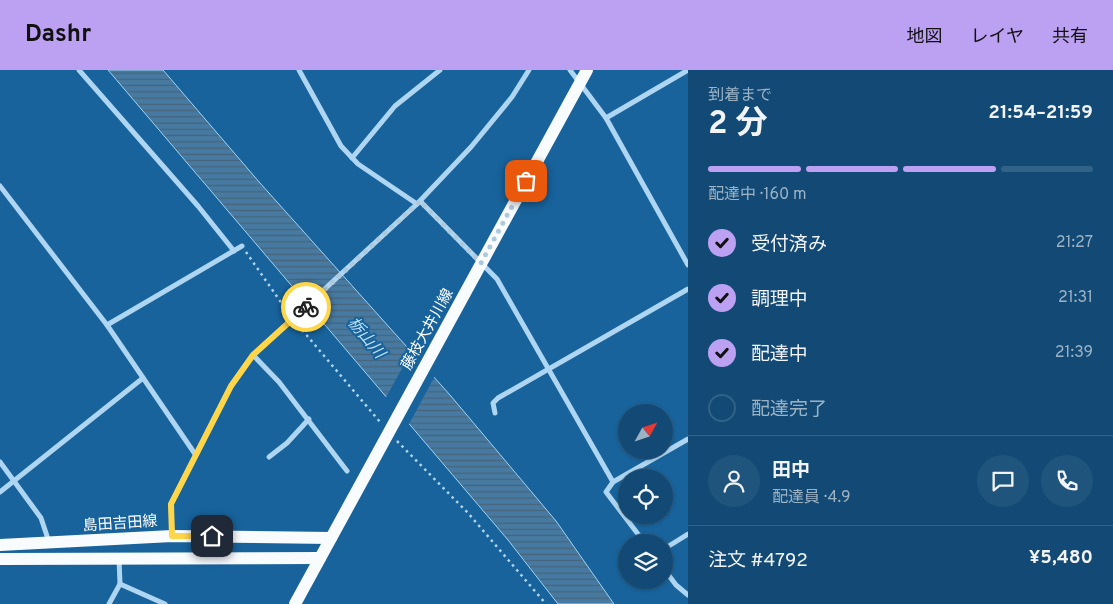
<!DOCTYPE html>
<html lang="ja">
<head>
<meta charset="utf-8">
<style>
  :root { --surface:#124a75; --page:#1f547d; --text:#f1f3f6; --muted:#9cb3c5; --line:#316287; --accent:#bca0f2 }
  body { margin:0; font-family:Overpass,"Noto Sans JP",sans-serif; background:var(--page); color:var(--text); height:100vh; display:flex; flex-direction:column; font-size:19px; white-space:nowrap }
  * { box-sizing:border-box; margin:0 }
  p { font-size:16px; color:var(--muted) }
  .icon { flex:none; width:28px; height:28px; fill:none; stroke:currentColor; stroke-width:2; stroke-linecap:round; stroke-linejoin:round }
  .map { position:relative; flex:1; overflow:hidden }
  .drawer { display:flex; flex-direction:column; background:var(--surface); width:425px }
  .drawer>* { flex:none }
  .needle { width:32px; rotate:50deg }
  .tools { position:absolute; left:618px; top:334px; display:grid; gap:10px }
  .tools a { display:grid; place-items:center; width:55px; height:55px; border-radius:50%; background:var(--surface); box-shadow:0 1px 4px #0004,0 0 0 1px var(--line); font-size:25px }
  .pin { position:absolute; display:grid; place-items:center; width:42px; height:42px; color:#fff; margin:-21px; border-radius:10px; box-shadow:0 2px 8px #0006 }
  .courier { position:absolute; display:grid; place-items:center; width:50px; height:50px; margin:-25px; border:4px solid #ffd54a; border-radius:50%; background:#fff; color:#222; box-shadow:0 1px 6px #0007 }
  .overview em { font-style:normal; font-weight:700 }
  .overview div { display:flex; flex-direction:column-reverse }
  .overview { display:flex; align-items:center; justify-content:space-between; height:85px; padding:0 20px }
  h1 { font-size:32px; font-weight:700; line-height:38px }
  .bar { display:grid; grid-template-columns:repeat(4,1fr); gap:8px 5px; align-content:center; height:60px; padding:0 20px }
  .bar i { height:6px; border-radius:4px; background:var(--line) }
  .bar .current { background:var(--accent) }
  .bar p { grid-column:span 4 }
  .line { display:flex; align-items:center; gap:12px; padding:0 20px; border-top:1px solid var(--line) }
  .line div { flex:1 }
  .round { display:grid; place-items:center; flex:none; width:52px; height:52px; border-radius:26px; background:var(--page) }
  ol { padding:0 20px; list-style:none }
  li { display:flex; align-items:center; gap:15px; height:55px }
  li p { margin-inline-start:auto }
  li .icon { padding:5px; border-radius:50%; background:var(--accent); color:#111; stroke-width:4 }
  li:last-child { color:var(--muted) }
  li i { width:28px; height:28px; border:2px solid var(--line); border-radius:50% }
  header { display:flex; align-items:center; gap:30px; box-sizing:border-box; height:70px; padding:0 25px; background:var(--accent); color:#111 }
  header strong { font-size:24px }
  nav { display:flex; gap:28px; margin-inline-start:auto; font-size:18px }
  main { display:flex; flex:1; min-height:0 }
  .map>svg:first-child { display:block }
</style>
</head>
<body>
<header>
<strong>Dashr</strong>
<nav><a>地図</a><a>レイヤ</a><a>共有</a></nav>
</header>
<main>
<div class="map">
<svg width="688" height="534" viewBox="0 0 688 534">
  <defs>
    <pattern id="water-rules" width="6" height="5" patternUnits="userSpaceOnUse" patternTransform="scale(1.25)"><rect width="6" height="5" fill="#467aa2"/><path d="M0 2.5h6" fill="none" stroke="#496377"/></pattern>
  </defs>
  <rect width="100%" height="100%" fill="#18639c"/>
  <polygon fill="url(#water-rules)" stroke="#a1d3f4" points="108,0 163,0 260,113 450,325 556,451 614,534 558,534 508,470"/>
  <polygon fill="#18639c" points="413,279 436,304 408,356 385,329"/>
  <g fill="none" stroke-linecap="round" stroke-linejoin="round">
    <g stroke="#aed6f2" stroke-width="2.5" stroke-dasharray="2.5 4" stroke-linecap="butt">
      <polyline points="246,182 287,241"/>
      <polyline points="298,255 380,352"/>
      <polyline points="397,371 468,443 546,534"/>
    </g>
    <g stroke="#aed6f2" stroke-width="5">
      <polyline points="79,0 198,136 234,181"/>
      <polyline points="299,0 341,76 358,94 417,134"/>
      <polyline points="570,0 606,48 688,195"/>
      <polyline points="606,48 688,0"/>
      <polyline points="352,88 395,36 440,0"/>
      <polyline points="0,116 107,255 195,384"/>
      <polyline points="420,131 497,209 613,412 688,369"/>
      <polyline points="107,255 242,176"/>
      <polyline points="253,285 279,312 347,401"/>
      <polyline points="495,343 493,333 498,328 688,219"/>
      <polyline points="269,387 287,373 309,349"/>
      <polyline points="0,392 41,448 49,472"/>
      <polyline points="613,412 606,422 644,472"/>
      <polyline points="0,422 143,308"/>
      <polyline points="172,465 171,434 231,316 253,285 417,134 471,77 512,27 529,0"/>
      <polyline points="664,479 688,464"/>
      <polyline points="664,499 676,515 688,525"/>
      <polyline points="120,514 165,534"/>
      <polyline points="109,534 120,514 119,489"/>
    </g>
    <g stroke="#f9fcff" stroke-width="12">
      <polyline points="0,475 172,466 331,468"/>
      <polyline points="0,489 320,488"/>
      <polyline points="295,534 587,0"/>
    </g>
  </g>
  <g fill="none" stroke-linecap="round" stroke-linejoin="round">
    <polyline stroke="#aec8dc" stroke-width="5" stroke-dasharray="0 9" points="306,237 420,131 481,193 526,111"/>
    <polyline stroke="#ffd54a" stroke-width="6" points="212,466 172,466 171,434 231,316 253,285 306,237"/>
  </g>
  <g text-anchor="middle" stroke-width="4" stroke-linejoin="round" paint-order="stroke">
    <g font-size="15" fill="#fff" stroke="#18639c">
      <text transform="translate(427 259) rotate(-61)" y="5">藤枝大井川線</text>
      <text transform="translate(120 453) rotate(-4)" y="5">島田吉田線</text>
    </g>
    <g font-size="16" font-style="italic" fill="#bbdff8" stroke="#18639c">
      <text transform="translate(367 267) rotate(50)" y="6">栃山川</text>
    </g>
  </g>
</svg>
<div class="tools">
<a><svg class="needle" viewBox="-14 -14 28 28"><path d="M0-13l5 13h-10z" fill="#e53935"/><path d="M0 13l5-13h-10z" fill="#9cb3c5"/></svg></a>
<a><svg class="icon" aria-label="locate" viewBox="0 0 24 24"><circle cx="12" cy="12" r="6"/><path d="M12 2v4M12 18v4M2 12h4M18 12h4"/></svg></a>
<a><svg class="icon" aria-label="layers" viewBox="0 0 24 24"><path d="M12 4l9 5-9 5-9-5zM3 14l9 5 9-5"/></svg></a>
</div>
<div class="pin" style="left:526px;top:111px;background:#ea580c"><svg class="icon" aria-label="bag" viewBox="0 0 24 24"><path d="M5 8h14l-1 12H6zM9 8a3 3 0 0 1 6 0"/></svg></div>
<div class="pin" style="left:212px;top:466px;background:#1f2937"><svg class="icon" aria-label="home" viewBox="0 0 24 24"><path d="M3 11l9-7 9 7M6 9v11h12V9"/></svg></div>
<div class="courier" style="left:306px;top:237px"><svg class="icon" aria-label="bike" viewBox="0 0 24 24"><circle cx="6" cy="16" r="4"/><circle cx="18" cy="16" r="4"/><path d="M6 16l4-8h5l3 8M10 8l3 8H6M13 5h3"/></svg></div>
</div>
<section class="drawer">
<div class="overview"><div><h1>2 分</h1><p>到着まで</p></div><em>21:54–21:59</em></div>
<div class="bar"><i class="current"></i><i class="current"></i><i class="current"></i><i></i><p>配達中 · 160 m</p></div>
<ol>
<li><svg class="icon" aria-label="check" viewBox="0 0 24 24"><path d="M5 12l5 5 9-10"/></svg>受付済み<p>21:27</p></li>
<li><svg class="icon" aria-label="check" viewBox="0 0 24 24"><path d="M5 12l5 5 9-10"/></svg>調理中<p>21:31</p></li>
<li><svg class="icon" aria-label="check" viewBox="0 0 24 24"><path d="M5 12l5 5 9-10"/></svg>配達中<p>21:39</p></li>
<li><i></i>配達完了</li>
</ol>
<div class="line" style="height:90px"><a class="round"><svg class="icon" aria-label="person" viewBox="0 0 24 24"><circle cx="12" cy="8" r="4"/><path d="M4 21q1-7 8-7t8 7"/></svg></a><div><b>田中</b><p>配達員 · 4.9</p></div><a class="round"><svg class="icon" aria-label="chat" viewBox="0 0 24 24"><path d="M4 5h16v11H9l-5 4z"/></svg></a><a class="round"><svg class="icon" aria-label="phone" viewBox="0 0 24 24"><path d="M5 4h4l2 5-3 2q2 4 5 5l2-3 5 2v4C11 20 4 13 5 4z"/></svg></a></div>
<div class="line" style="height:65px"><div>注文 #4792</div><b>¥5,480</b></div>
</section>
</main>
</body>
</html>
